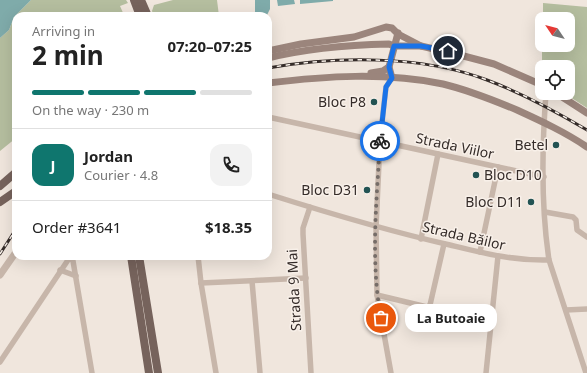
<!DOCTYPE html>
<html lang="en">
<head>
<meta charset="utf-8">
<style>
  :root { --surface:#fff; --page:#f2f2f2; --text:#222; --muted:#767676; --line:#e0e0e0; --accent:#0f766e }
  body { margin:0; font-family:"Noto Sans",sans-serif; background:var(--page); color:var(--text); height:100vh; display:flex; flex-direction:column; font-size:15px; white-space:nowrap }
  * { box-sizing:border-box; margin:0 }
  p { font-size:13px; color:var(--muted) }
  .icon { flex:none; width:22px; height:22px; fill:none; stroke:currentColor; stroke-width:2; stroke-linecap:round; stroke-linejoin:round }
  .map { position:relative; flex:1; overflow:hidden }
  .details { position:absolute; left:12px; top:12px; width:260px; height:248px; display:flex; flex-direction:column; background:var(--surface); border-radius:12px; box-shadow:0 4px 16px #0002 }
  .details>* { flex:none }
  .needle { width:26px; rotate:305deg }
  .tools { position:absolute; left:535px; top:12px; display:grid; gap:8px }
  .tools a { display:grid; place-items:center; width:40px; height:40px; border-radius:8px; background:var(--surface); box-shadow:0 4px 16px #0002; font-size:20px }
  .pin { position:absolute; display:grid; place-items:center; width:34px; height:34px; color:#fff; margin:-17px; border:2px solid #fff; border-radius:50%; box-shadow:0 1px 4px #0007 }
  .courier { position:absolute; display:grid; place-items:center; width:40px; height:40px; margin:-20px; border:3px solid #1a73e8; border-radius:50%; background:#fff; color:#222; box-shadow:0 1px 5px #0007 }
  .bubble { position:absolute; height:28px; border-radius:12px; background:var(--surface); box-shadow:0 4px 16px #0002; font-size:13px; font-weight:700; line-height:28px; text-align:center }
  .summary em { font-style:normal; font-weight:700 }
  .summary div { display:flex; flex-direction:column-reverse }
  .summary { display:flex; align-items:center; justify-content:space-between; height:68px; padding:0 20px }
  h1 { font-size:26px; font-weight:700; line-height:30px }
  .bar { display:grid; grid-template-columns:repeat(4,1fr); gap:6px 4px; align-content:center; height:48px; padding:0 20px }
  .bar i { height:5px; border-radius:3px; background:var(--line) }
  .bar .selected { background:var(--accent) }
  .bar p { grid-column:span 4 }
  .line { display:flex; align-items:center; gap:10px; padding:0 20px; border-top:1px solid var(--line) }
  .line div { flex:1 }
  .round { display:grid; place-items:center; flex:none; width:42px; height:42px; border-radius:12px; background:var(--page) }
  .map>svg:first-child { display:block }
</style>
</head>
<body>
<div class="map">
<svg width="587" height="373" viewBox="0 0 587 373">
  <rect width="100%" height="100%" fill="#f0e6dd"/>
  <g fill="#b5be9f">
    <polygon points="31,0 126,0 128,3 120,6 124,15 121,16 16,16 16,138 0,151 0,38 9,30 14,17"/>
    <polygon points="173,0 217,0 219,16 154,16 152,11 154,5"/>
    <polygon points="543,3 587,7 587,108 564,93 568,93 568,67 542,67 542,45 568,45 568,19 543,19"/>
  </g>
  <g fill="#7fabaa">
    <polygon points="0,0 31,0 14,17 9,30 0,38"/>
    <polygon points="255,0 270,0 270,9 267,15 255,16"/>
    <polygon points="277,0 294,0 295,4 278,6"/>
    <polygon points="300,0 333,0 333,1 300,4"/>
  </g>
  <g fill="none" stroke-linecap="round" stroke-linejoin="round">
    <g stroke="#c7b6aa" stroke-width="5.5">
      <path d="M 546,93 C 542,146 541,207 549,260 L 586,373"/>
      <polyline points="268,117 544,177"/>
      <path d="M 268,194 C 328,213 388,231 450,245 C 483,253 514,261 549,260"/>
      <polyline points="310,207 303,228 303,234 311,373"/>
      <polyline points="545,212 573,217 576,220 577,230 587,237"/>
      <polyline points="421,239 438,154"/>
      <polyline points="480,252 498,167"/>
      <polyline points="69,256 73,261 92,373"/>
      <polyline points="198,256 201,283 216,373"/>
      <polyline points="60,270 76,276"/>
      <polyline points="252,281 260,373"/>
      <polyline points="201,283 306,278"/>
      <polyline points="377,295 427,307 430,305 444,244"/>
      <polyline points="566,310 587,309"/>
      <polyline points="0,362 70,257"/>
      <polyline points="391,373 377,295 376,227 380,141 384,104 386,87 392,78"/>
      <polyline points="486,373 498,256"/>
    </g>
    <polyline stroke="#c7b6aa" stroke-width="7" points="0,275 16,252"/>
    <g stroke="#9b857c" stroke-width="7">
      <polyline points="268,51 301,44 354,37 386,27 392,28 398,34 421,46"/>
      <path d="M 268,58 C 308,48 348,45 389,44 L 394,46 L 421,46 L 456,54 L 494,64 L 542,85"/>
      <polyline points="371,73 383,71 389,67"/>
      <polyline points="392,78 389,67 398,33"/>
      <path d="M 268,83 C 326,76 385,72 443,84 C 468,90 493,100 517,110 C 541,121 565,132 587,147"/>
      <polyline points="556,93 587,113"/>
    </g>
    <g stroke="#76635c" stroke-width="8">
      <polyline points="134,0 140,16"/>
      <polyline points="141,0 148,16"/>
      <polyline points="0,186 15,173"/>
      <polyline points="0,202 16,191"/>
      <polyline points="131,256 149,373"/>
      <polyline points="139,256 158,373"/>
    </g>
    <g stroke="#352c29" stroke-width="3">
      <g id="rail">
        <path d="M 268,68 C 336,56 422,55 487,80 C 522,93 555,111 587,130"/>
        <polyline points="0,254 16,229"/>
      </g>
    </g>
    <use href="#rail" stroke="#f8f0e9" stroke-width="1.5" stroke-dasharray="4.5" stroke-linecap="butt"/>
  </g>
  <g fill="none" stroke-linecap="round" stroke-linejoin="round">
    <path stroke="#766d68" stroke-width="4" stroke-dasharray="0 7.2" d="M 380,141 C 377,199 370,260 381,318"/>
    <polyline stroke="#1a73e8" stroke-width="5" points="380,141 386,87 392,78 389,67 394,46 421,46 448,51"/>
  </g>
  <g fill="#225353" stroke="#f8f0e9" stroke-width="1.5">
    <circle cx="374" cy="102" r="4"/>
    <circle cx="556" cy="145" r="4"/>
    <circle cx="476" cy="175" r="4"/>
    <circle cx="367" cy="190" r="4"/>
    <circle cx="531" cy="202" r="4"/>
  </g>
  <g text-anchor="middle" stroke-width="3" stroke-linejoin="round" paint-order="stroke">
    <g font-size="14" fill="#352c29" stroke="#f8f0e9" text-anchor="end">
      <text x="366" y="107">Bloc P8</text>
      <text x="548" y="150">Betel</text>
      <text x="484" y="180" text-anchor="start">Bloc D10</text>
      <text x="359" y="195">Bloc D31</text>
      <text x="523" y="207">Bloc D11</text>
    </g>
    <g font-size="14" fill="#352c29" stroke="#f8f0e9">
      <text transform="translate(455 146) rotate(12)" y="5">Strada Viilor</text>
      <text transform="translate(464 236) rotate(13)" y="5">Strada Băilor</text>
      <text transform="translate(294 290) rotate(-93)" y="5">Strada 9 Mai</text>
    </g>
  </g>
</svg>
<div class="tools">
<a><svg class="needle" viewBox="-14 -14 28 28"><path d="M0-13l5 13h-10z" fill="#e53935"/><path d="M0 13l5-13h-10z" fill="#767676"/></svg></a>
<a><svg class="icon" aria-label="locate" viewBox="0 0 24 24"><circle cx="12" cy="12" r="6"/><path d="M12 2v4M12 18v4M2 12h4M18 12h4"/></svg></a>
</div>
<div class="pin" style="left:381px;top:318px;background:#ea580c"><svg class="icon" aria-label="bag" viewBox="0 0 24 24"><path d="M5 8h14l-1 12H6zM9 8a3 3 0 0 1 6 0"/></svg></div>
<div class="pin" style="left:448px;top:51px;background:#1f2937"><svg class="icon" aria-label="home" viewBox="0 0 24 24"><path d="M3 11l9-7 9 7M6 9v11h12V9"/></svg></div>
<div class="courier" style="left:380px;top:141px"><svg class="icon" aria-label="bike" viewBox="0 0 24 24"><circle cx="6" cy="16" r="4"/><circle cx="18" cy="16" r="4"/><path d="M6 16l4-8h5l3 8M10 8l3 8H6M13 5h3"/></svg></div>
<div class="bubble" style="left:405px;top:304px;width:92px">La Butoaie</div>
<section class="details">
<div class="summary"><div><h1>2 min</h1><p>Arriving in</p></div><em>07:20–07:25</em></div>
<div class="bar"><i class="selected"></i><i class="selected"></i><i class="selected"></i><i></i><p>On the way · 230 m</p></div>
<div class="line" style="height:72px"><b class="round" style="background:var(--accent);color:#fff">J</b><div><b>Jordan</b><p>Courier · 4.8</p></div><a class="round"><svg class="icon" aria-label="phone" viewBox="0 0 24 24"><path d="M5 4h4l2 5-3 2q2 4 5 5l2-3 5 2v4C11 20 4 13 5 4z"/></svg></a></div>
<div class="line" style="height:52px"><div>Order #3641</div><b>$18.35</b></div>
</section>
</div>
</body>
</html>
